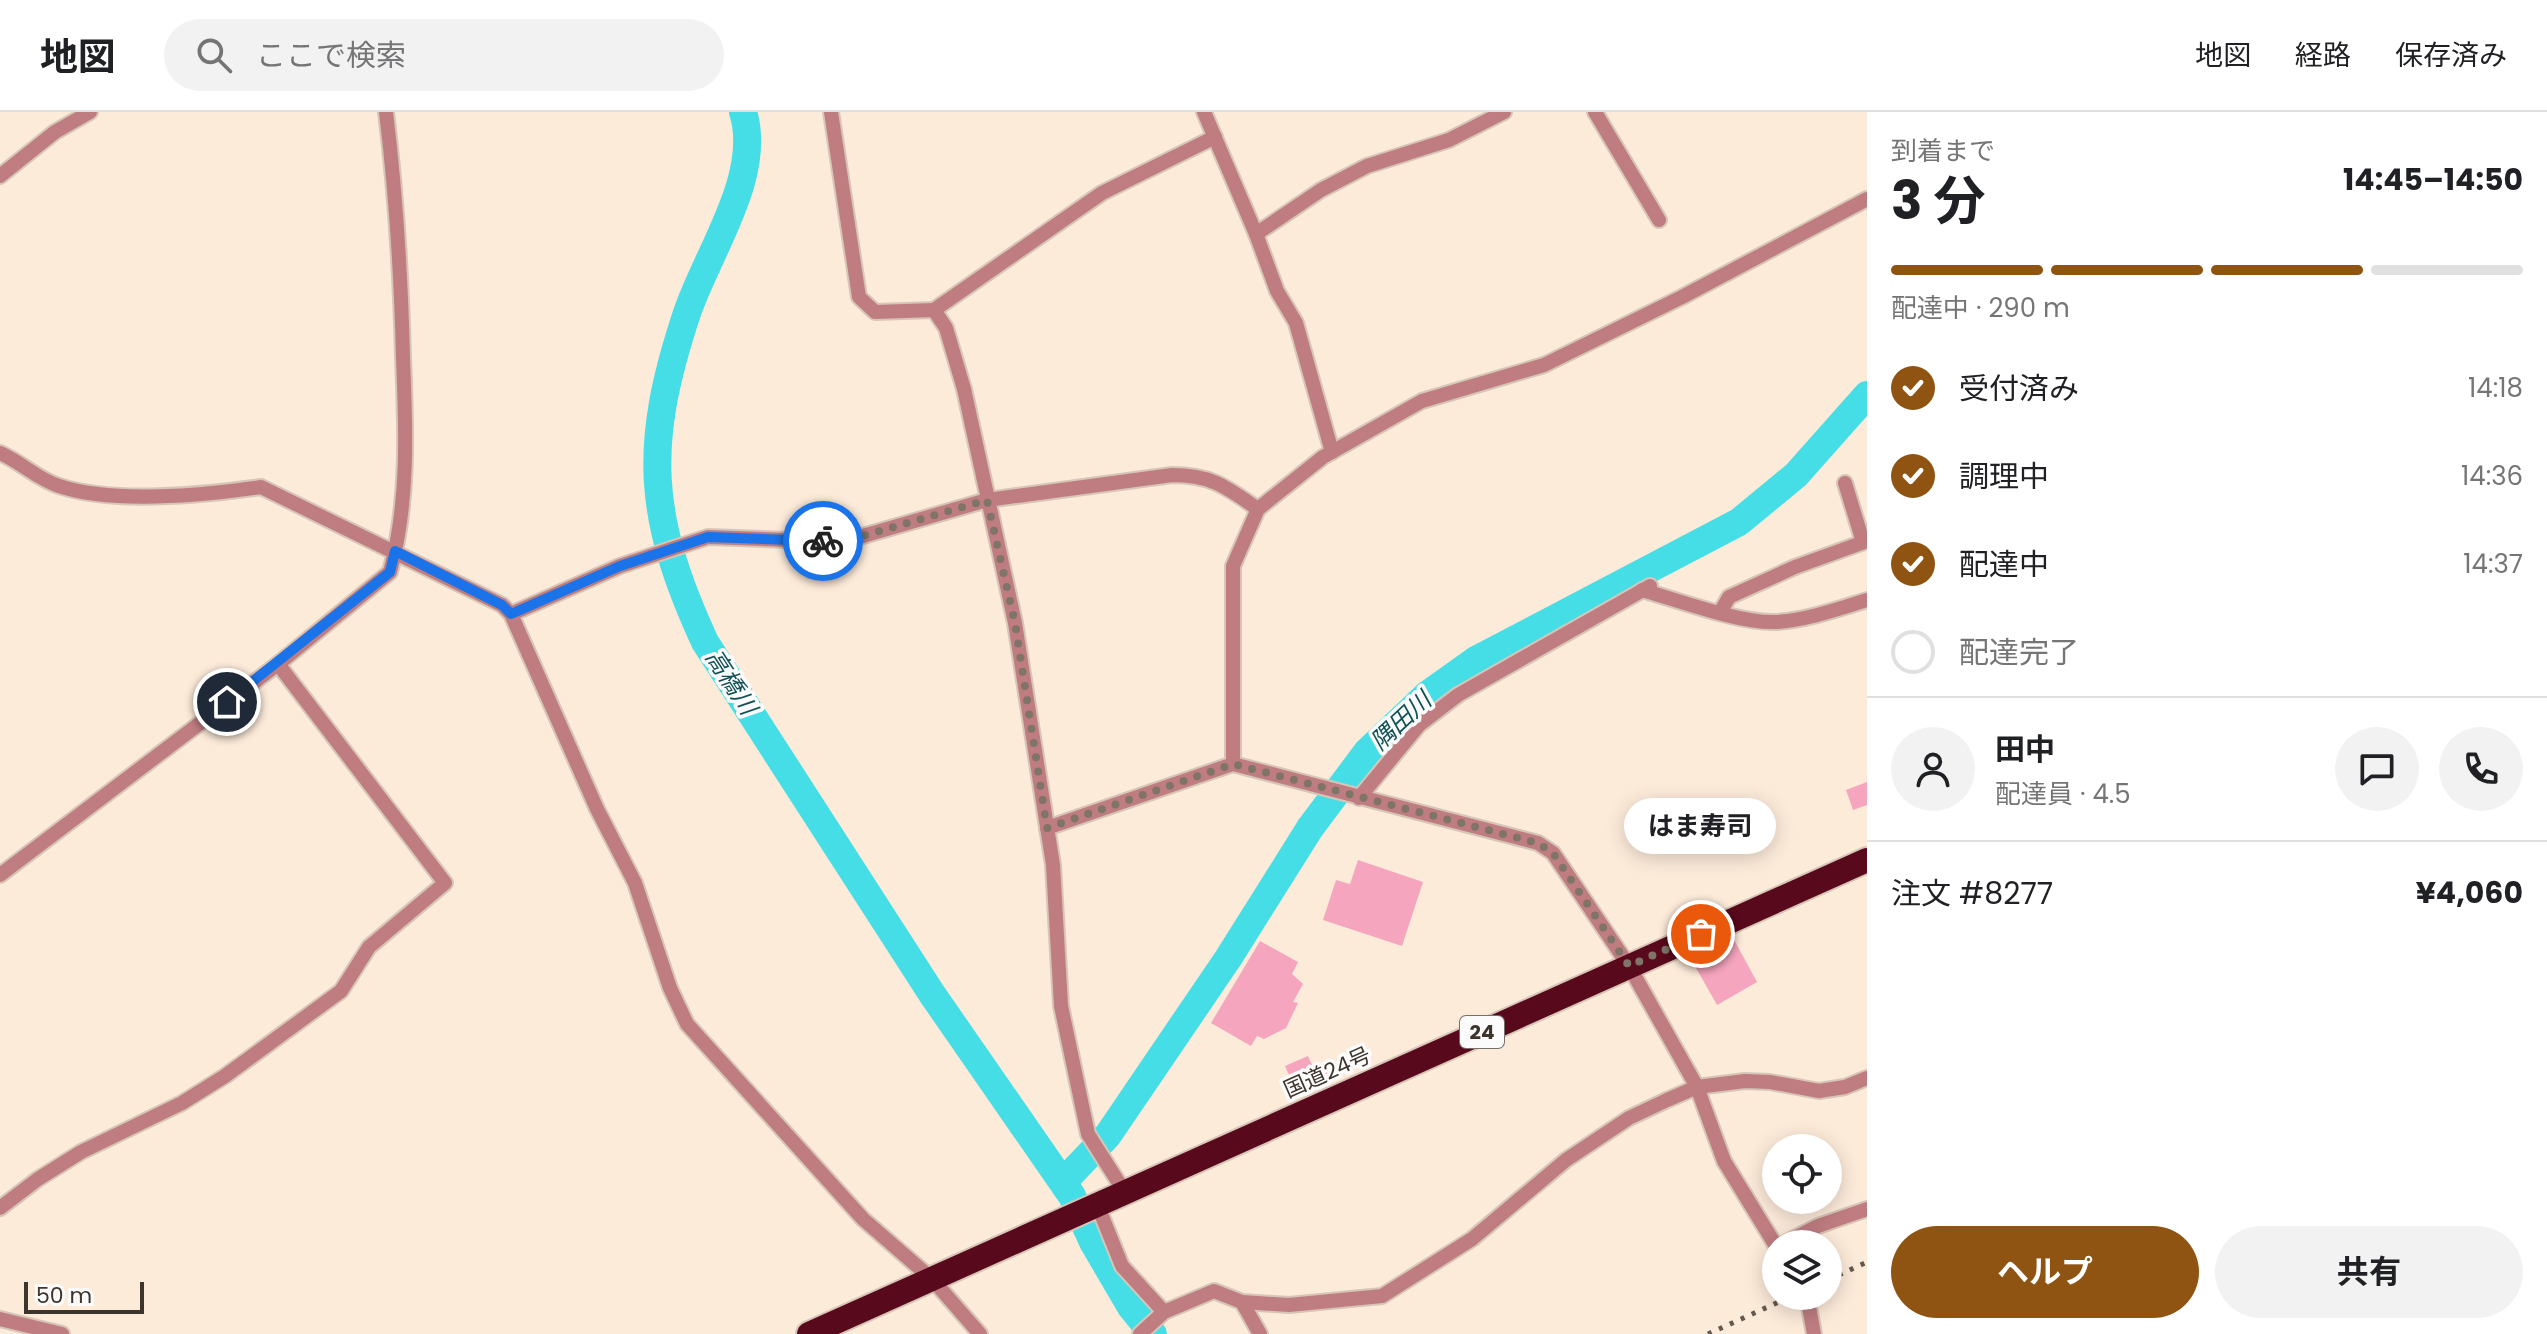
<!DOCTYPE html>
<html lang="ja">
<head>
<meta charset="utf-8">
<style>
  :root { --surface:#fff; --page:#f2f2f2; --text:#202124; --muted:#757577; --line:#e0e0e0; --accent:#8f5312 }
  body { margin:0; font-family:Poppins,"Noto Sans JP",sans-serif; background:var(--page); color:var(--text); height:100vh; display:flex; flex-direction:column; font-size:30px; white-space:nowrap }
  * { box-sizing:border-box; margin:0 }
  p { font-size:26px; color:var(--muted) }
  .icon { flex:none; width:44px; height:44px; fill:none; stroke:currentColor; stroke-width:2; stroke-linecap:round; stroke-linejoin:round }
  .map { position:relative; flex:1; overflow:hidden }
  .details { display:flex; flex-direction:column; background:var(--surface); width:680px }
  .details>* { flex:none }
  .tools { position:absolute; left:1762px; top:1022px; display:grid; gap:16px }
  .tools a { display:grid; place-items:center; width:80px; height:80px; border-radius:50%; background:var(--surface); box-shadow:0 4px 20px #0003; font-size:40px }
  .scale { position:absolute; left:24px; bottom:20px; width:120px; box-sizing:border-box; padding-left:8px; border:4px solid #3d342c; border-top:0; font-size:22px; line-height:28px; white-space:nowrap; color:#3d342c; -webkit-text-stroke:6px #fbfbfb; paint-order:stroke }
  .pin { position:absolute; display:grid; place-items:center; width:68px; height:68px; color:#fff; margin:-34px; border:4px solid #fff; border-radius:50%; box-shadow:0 2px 8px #0007 }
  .courier { position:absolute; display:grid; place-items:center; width:80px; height:80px; margin:-40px; border:6px solid #1a73e8; border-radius:50%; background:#fff; color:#222; box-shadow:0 2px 10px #0007 }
  .bubble { position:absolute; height:56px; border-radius:28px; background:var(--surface); box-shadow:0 4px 20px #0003; font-size:26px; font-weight:700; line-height:56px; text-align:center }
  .headline em { font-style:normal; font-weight:700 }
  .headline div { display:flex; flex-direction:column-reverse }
  .headline { display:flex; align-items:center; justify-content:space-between; height:136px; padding:0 24px }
  h1 { font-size:52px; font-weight:700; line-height:60px }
  .bar { display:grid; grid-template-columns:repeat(4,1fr); gap:12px 8px; align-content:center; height:96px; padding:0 24px }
  .bar i { height:10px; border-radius:6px; background:var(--line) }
  .bar .on { background:var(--accent) }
  .bar p { grid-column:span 4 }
  .line { display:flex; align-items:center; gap:20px; padding:0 24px; border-top:2px solid var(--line) }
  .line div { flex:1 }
  .round { display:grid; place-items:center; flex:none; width:84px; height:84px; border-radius:42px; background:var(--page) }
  ol { padding:0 24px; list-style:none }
  li { display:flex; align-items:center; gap:24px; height:88px }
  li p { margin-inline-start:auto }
  li .icon { padding:8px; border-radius:50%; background:var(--accent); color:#fff; stroke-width:4 }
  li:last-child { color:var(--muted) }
  li i { width:44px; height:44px; border:4px solid var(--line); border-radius:50% }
  .button { display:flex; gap:16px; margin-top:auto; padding:16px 24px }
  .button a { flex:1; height:92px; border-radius:48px; background:var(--accent); color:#fff; font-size:32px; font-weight:700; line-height:92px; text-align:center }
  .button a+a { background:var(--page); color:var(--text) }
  header { display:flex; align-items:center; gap:48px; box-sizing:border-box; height:112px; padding:0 40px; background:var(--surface); border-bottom:2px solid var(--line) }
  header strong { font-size:38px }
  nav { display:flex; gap:44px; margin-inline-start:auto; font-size:28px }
  .search { width:560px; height:72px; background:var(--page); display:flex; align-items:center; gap:20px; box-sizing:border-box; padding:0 28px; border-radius:44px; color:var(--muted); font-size:30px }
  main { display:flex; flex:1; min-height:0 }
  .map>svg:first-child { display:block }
</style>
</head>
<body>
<header>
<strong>地図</strong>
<div class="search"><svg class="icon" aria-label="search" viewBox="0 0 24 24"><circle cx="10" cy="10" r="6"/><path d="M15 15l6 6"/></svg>ここで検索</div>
<nav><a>地図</a><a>経路</a><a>保存済み</a></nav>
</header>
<main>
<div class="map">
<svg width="1867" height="1222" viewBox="0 0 1867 1222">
  <rect width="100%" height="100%" fill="#fdebda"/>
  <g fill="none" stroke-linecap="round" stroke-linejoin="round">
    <g stroke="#46dee6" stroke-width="28">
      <path d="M 743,0 C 763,64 707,141 687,201 C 643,333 647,404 705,530 L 932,882 L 1072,1084 L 1093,1130 L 1131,1195 L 1153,1222"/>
      <polyline points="1063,1070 1108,1023 1229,845 1310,716 1367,640 1427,583 1476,548 1739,410 1796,363 1867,283"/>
    </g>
  </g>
  <g fill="#f5a5be">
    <polygon points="1867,670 1867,693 1853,698 1846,678"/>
    <polygon points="1358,748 1423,770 1402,834 1323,808 1336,768 1350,772"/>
    <polygon points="1732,824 1757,870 1717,893 1691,847"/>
    <polygon points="1260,829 1298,850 1292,862 1303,872 1293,890 1298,891 1286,916 1264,927 1257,924 1251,934 1211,911"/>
    <polygon points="1308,944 1321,973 1298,984 1285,954"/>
    <polygon points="1330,948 1338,966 1328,970 1320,953"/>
  </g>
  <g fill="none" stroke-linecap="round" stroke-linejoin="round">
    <g stroke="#d7c6b7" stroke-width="18">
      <g id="street">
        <polyline points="831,0 859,185 875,200 934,198 946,216 964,277 1015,511 1053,753 1061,894 1088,1022 1124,1079"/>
        <polyline points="1204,0 1256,122 1321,78 1367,54 1449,28 1504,0"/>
        <polyline points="1595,0 1659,108"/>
        <polyline points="0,64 55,20 90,0"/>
        <polyline points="1256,122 1277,179 1296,211 1332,340"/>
        <polyline points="934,198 1102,81 1215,25"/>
        <path d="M 0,341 C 21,350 37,367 59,374 C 113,392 205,383 261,375 L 502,493 L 511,502 L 597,697 L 635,771 L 670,876 L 687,912 L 863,1107 L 932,1167 L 980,1222"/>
        <polyline points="1845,371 1863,430"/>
        <path d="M 1642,478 C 1677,488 1742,512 1776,510 C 1807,508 1838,497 1867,488"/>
        <polyline points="1721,499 1729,485 1795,455 1867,429"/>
        <path d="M 511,502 L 620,454 L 708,425 L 842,430 L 987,388 L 1172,363 C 1212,363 1226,375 1258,397"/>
        <polyline points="1233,652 1233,454 1258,397 1323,345 1422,289 1544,253 1682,185 1867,87"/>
        <polyline points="1359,686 1419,613 1458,583 1650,474"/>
        <polyline points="1047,716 1233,652 1538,731 1553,741 1629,854 1697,975 1724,1049 1776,1134"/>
        <path d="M 0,763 L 278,552 L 390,460 C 409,390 406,317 403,246 C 401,163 396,82 386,0"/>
        <polyline points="1097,1092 1122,1154 1164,1200"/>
        <polyline points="0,1096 38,1067 81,1040 182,991 225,964 341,879 369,835 445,771 278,552"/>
        <polyline points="1783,1132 1818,1114 1867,1097"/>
        <polyline points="1807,1184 1814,1222"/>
        <polyline points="1242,1190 1260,1222"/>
        <polyline points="0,1207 62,1222"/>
        <polyline points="1140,1222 1164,1200 1214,1179 1242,1190 1289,1193 1382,1184 1472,1127 1566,1048 1629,1006 1667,988 1697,975 1745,969 1770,970 1819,979 1845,975 1867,966"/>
      </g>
    </g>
    <g stroke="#d7c6b7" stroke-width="28">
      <polyline id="highway" points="809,1222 1867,748"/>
    </g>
    <use href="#street" stroke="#bf7d82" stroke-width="14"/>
    <use href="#highway" stroke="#59091c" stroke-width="24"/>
    <g stroke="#64594f" stroke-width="5" stroke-dasharray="4 8" stroke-linecap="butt">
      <polyline points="1828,1168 1867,1150"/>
      <polyline points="1708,1222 1792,1184"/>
    </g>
  </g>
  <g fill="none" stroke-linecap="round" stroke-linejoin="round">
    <polyline stroke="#807469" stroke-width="8" stroke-dasharray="0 14.4" points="823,429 842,430 987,388 1015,511 1047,716 1233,652 1538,731 1553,741 1629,854 1701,822"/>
    <polyline stroke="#1a73e8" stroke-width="10" points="227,590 390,460 395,439 502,493 511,502 620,454 708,425 823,429"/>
  </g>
  <g text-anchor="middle" stroke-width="7" stroke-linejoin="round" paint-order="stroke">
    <rect fill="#fbfbfb" stroke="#76706a" stroke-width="2" x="1460" y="904" width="44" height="32" rx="6"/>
    <g font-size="20" font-weight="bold" fill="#3d342c">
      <text x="1482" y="927">24</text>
    </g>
    <g font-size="22" fill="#3d342c" stroke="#fbfbfb">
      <text transform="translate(1327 960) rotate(-24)" y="8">国道24号</text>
    </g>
    <g font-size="24" font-style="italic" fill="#115255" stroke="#fbfbfb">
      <text transform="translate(731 570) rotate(57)" y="8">高橋川</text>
      <text transform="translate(1401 609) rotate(-43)" y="8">隅田川</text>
    </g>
  </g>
</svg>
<div class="tools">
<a><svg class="icon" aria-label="locate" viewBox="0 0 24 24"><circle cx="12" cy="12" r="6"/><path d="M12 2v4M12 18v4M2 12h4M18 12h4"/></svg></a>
<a><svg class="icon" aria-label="layers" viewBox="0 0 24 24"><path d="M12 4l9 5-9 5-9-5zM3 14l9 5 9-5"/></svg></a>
</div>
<div class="scale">50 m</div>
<div class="pin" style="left:1701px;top:822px;background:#ea580c"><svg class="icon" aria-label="bag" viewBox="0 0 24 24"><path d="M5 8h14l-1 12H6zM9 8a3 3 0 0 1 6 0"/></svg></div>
<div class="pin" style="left:227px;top:590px;background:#1f2937"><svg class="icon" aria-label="home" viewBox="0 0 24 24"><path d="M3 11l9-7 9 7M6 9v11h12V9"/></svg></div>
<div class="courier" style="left:823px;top:429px"><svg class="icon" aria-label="bike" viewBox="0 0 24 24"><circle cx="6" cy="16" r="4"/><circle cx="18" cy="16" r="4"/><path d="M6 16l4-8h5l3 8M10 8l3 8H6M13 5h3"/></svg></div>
<div class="bubble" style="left:1624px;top:686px;width:152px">はま寿司</div>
</div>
<section class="details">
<div class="headline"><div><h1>3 分</h1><p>到着まで</p></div><em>14:45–14:50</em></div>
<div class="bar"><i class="on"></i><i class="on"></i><i class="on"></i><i></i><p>配達中 · 290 m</p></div>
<ol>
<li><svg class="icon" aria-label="check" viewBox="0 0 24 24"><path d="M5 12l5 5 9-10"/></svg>受付済み<p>14:18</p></li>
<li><svg class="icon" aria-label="check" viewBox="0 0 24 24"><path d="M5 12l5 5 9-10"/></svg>調理中<p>14:36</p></li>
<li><svg class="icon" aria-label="check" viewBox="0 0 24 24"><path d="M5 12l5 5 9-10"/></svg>配達中<p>14:37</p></li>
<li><i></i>配達完了</li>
</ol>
<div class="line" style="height:144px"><a class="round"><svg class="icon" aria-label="person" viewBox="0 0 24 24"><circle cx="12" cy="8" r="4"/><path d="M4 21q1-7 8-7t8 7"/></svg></a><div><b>田中</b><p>配達員 · 4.5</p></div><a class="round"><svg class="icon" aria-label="chat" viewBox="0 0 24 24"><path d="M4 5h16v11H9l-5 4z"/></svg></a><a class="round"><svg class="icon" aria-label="phone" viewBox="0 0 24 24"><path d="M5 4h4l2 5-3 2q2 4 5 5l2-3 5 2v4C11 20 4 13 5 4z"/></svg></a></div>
<div class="line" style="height:104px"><div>注文 #8277</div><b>¥4,060</b></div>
<div class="button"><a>ヘルプ</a><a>共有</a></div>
</section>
</main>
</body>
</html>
